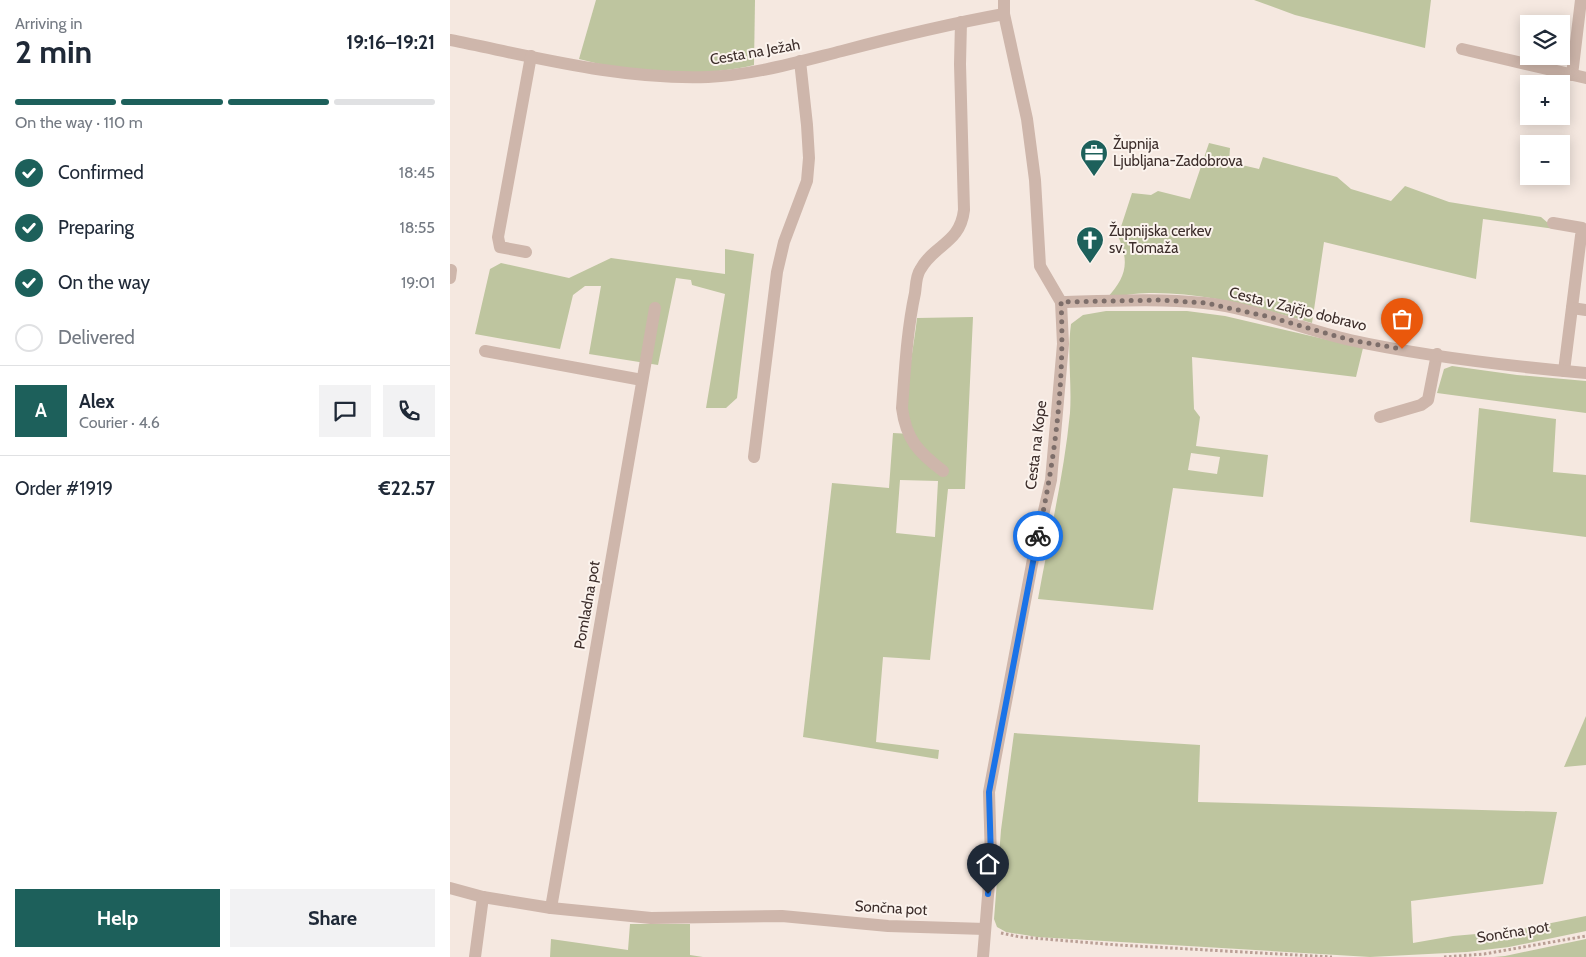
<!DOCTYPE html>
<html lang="en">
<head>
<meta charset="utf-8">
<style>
  :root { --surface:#fff; --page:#f2f2f3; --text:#1f2937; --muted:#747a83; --line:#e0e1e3; --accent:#1d605b }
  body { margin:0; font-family:Cabin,sans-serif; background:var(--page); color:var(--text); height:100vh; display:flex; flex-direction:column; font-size:19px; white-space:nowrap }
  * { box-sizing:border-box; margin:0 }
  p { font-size:16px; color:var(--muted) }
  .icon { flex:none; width:28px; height:28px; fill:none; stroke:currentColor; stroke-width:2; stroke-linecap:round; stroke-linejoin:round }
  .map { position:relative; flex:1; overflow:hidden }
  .drawer { display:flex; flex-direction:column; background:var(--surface); width:450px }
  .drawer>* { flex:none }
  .controls { position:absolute; left:1070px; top:15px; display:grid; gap:10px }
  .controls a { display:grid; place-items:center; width:50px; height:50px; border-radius:0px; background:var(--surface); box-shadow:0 2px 12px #0003; font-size:25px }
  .pin { position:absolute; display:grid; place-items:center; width:42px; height:42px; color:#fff; margin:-51px -21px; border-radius:50% 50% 50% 0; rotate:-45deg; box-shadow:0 0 5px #0007 }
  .pin .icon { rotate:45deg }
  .courier { position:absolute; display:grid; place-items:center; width:50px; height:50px; margin:-25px; border:4px solid #1a73e8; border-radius:50%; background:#fff; color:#222; box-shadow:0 1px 6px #0007 }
  .head em { font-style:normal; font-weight:700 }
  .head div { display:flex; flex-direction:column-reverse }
  .head { display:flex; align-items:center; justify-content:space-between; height:85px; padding:0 15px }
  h1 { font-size:32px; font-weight:700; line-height:38px }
  .bar { display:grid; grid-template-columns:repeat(4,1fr); gap:8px 5px; align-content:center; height:60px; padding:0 15px }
  .bar i { height:6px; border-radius:4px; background:var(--line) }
  .bar .on { background:var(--accent) }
  .bar p { grid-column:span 4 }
  .line { display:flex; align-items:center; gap:12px; padding:0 15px; border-top:1px solid var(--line) }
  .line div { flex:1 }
  .round { display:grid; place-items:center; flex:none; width:52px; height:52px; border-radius:0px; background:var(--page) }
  ol { padding:0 15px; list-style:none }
  li { display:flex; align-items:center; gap:15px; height:55px }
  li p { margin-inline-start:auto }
  li .icon { padding:5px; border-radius:50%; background:var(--accent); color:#fff; stroke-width:4 }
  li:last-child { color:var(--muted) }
  li i { width:28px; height:28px; border:2px solid var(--line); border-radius:50% }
  .action { display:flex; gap:10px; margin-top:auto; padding:10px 15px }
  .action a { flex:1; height:58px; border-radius:0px; background:var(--accent); color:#fff; font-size:20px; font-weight:700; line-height:58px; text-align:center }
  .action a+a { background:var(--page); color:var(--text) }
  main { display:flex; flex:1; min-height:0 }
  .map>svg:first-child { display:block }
</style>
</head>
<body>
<main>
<section class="drawer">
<div class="head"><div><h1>2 min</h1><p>Arriving in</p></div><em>19:16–19:21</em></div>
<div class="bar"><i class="on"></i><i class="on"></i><i class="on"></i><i></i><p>On the way · 110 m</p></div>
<ol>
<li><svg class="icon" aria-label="check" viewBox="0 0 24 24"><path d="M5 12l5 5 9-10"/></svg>Confirmed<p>18:45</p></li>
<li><svg class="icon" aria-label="check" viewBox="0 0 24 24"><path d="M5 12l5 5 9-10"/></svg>Preparing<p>18:55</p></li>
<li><svg class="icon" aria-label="check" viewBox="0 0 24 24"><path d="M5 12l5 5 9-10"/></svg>On the way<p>19:01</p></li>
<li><i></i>Delivered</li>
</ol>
<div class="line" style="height:90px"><b class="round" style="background:var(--accent);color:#fff">A</b><div><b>Alex</b><p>Courier · 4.6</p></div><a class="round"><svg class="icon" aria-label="chat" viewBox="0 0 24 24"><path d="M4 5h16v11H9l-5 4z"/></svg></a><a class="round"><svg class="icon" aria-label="phone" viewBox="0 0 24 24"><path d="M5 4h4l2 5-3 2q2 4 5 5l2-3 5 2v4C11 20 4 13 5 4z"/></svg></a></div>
<div class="line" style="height:65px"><div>Order #1919</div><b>€22.57</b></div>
<div class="action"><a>Help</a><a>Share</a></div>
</section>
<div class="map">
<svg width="1136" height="957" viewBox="0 0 1136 957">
  <rect width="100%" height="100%" fill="#f5e8e0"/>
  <g fill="#bec59f" fill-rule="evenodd">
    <path d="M 146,0 L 305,0 L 304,65 C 249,78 183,74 129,59 Z"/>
    <polygon points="804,0 981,0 975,48 845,15"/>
    <path d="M 759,143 L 780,148 L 779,162 L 809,169 L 813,157 L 887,177 L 901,189 L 941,201 L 955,186 L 999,202 L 1091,217 L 1105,229 L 1033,219 L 1026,279 L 874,242 L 862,323 C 809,308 756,292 699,293 C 686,293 671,296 657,298 C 676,277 680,263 668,236 L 682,193 L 701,195 L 708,191 L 740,199 Z"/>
    <polygon points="275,249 304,254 287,398 276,408 256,408 275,294 242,285 241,280 226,278 208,365 139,354 151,286 135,286 123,295 110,349 25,334 40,269 51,263 119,278 161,258 275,274"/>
    <path d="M 656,311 L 737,311 L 775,316 L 913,348 L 906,377 L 742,357 L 744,409 L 750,417 L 746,446 L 818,455 L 813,497 L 723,488 L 703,610 L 588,599 C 599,537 614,475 620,413 C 622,383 617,354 621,324 L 633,315 ZM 741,453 L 770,457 L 767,474 L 738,470 Z"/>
    <path d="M 523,317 L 515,489 L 498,489 L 480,660 L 433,657 L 426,742 L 489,750 L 488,759 L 353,737 L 382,483 L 439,488 L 443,433 L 461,434 C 452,397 463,355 467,318 ZM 450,480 L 488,481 L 485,537 L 446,533 Z"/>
    <polygon points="1002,366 1067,375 1136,381 1136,413 987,393 994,369"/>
    <polygon points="1029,408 1106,419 1103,472 1136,475 1136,537 1020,522"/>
    <polygon points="1136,716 1136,765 1114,767"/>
    <polygon points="564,733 750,745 748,802 1107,812 1093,884 961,901 963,943 1003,936 1061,931 1136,916 1136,931 1059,947 1017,952 920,957 587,937 556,932 547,927 544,919 551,830"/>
    <polygon points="180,924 240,924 240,955 253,957 100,957 101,939 178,950"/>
    <polygon points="1136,939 1136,957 1044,957 1055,956"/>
  </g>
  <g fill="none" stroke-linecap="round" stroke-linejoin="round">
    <g stroke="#ba9f95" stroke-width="3" stroke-dasharray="2.5 2.5" stroke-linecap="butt">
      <polyline points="551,933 570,937 668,945 882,957"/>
      <polyline points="994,957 1034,954 1136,936"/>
    </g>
    <g stroke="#ceb6ab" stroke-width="12">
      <polyline points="930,417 971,405 978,400 987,354"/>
      <path d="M 493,471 C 468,452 456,439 452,408 C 455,369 457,330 465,293 C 466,286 466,276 470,270 C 484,244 510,244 514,210 L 510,64 L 511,22"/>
    </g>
    <g stroke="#ceb6ab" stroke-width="12">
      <path d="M 0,40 C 85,57 171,80 258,77 C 303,75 348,62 392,51 C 445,37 499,24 554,14"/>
      <polyline points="1012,49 1136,78"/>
      <polyline points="1122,75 1131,0"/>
      <polyline points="1103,223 1132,228 1114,371"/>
      <polyline points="76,252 50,247 48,237 81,56"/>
      <polyline points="0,278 1,270"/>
      <path d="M 611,302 C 658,301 707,298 754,303 C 804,308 852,329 900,340 C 977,357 1058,366 1136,373"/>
      <polyline points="1122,308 1136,310"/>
      <polyline points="35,351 192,380"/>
      <polyline points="304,457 327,272 334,242 357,181 359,158 357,125 350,61"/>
      <polyline points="0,888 33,897 101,908 201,918 332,916 438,926 535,929"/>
      <polyline points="101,908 205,308"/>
      <polyline points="25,957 33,897"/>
      <polyline points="533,957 541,859 539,792 583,559 601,480 613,344 611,302 590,266 585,180 577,119 554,14 554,0"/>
    </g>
  </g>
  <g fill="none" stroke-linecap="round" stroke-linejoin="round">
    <path stroke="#7d6e6a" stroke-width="5" stroke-dasharray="0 9" d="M 588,536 C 605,460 615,380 611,302 L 709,300 L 756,303 L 820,317 L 900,340 L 952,349"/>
    <polyline stroke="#1a73e8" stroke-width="6" points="538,894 541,859 539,792 588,536"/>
  </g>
  <defs>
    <g id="office-pin" transform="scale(1.4375)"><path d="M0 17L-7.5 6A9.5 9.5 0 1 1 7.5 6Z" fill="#1d605b" stroke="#fbf3ed"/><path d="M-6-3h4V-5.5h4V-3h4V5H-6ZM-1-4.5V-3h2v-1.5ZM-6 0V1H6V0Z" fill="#fff"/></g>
    <g id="church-pin" transform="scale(1.4375)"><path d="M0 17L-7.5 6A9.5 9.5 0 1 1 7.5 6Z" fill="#1d605b" stroke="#fbf3ed"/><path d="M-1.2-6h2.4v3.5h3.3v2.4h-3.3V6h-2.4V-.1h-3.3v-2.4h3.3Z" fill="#fff"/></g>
  </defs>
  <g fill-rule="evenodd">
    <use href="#office-pin" x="644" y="153"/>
    <use href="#church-pin" x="640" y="240"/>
  </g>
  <g text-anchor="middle" stroke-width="4" stroke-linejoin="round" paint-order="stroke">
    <g font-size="15" fill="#3c2d2a" stroke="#fbf3ed">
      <text transform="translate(305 52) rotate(-10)" y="5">Cesta na Ježah</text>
      <text transform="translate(848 309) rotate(14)" y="5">Cesta v Zajčjo dobravo</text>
      <text transform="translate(586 445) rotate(-83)" y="5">Cesta na Kope</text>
      <text transform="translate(137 605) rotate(-80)" y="5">Pomladna pot</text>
      <text transform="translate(441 908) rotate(3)" y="5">Sončna pot</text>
      <text transform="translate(1063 932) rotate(-9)" y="5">Sončna pot</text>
    </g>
    <g font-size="15" fill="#3c2d2a" stroke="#fbf3ed" text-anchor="start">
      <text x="663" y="149">Župnija<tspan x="663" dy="17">Ljubljana-Zadobrova</tspan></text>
      <text x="659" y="236">Župnijska cerkev<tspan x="659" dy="17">sv. Tomaža</tspan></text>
    </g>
  </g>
</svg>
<div class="controls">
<a><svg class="icon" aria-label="layers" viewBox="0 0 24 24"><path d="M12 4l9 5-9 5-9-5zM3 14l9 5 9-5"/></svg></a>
<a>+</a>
<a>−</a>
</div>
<div class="pin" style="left:952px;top:349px;background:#ea580c"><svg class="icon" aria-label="bag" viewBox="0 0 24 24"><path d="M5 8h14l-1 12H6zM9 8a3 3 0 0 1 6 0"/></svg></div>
<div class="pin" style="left:538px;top:894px;background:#1f2937"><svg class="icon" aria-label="home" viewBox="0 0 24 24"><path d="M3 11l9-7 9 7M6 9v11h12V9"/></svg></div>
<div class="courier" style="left:588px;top:536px"><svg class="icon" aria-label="bike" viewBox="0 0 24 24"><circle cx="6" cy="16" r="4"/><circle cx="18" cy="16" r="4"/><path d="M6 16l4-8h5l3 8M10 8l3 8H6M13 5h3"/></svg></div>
</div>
</main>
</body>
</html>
